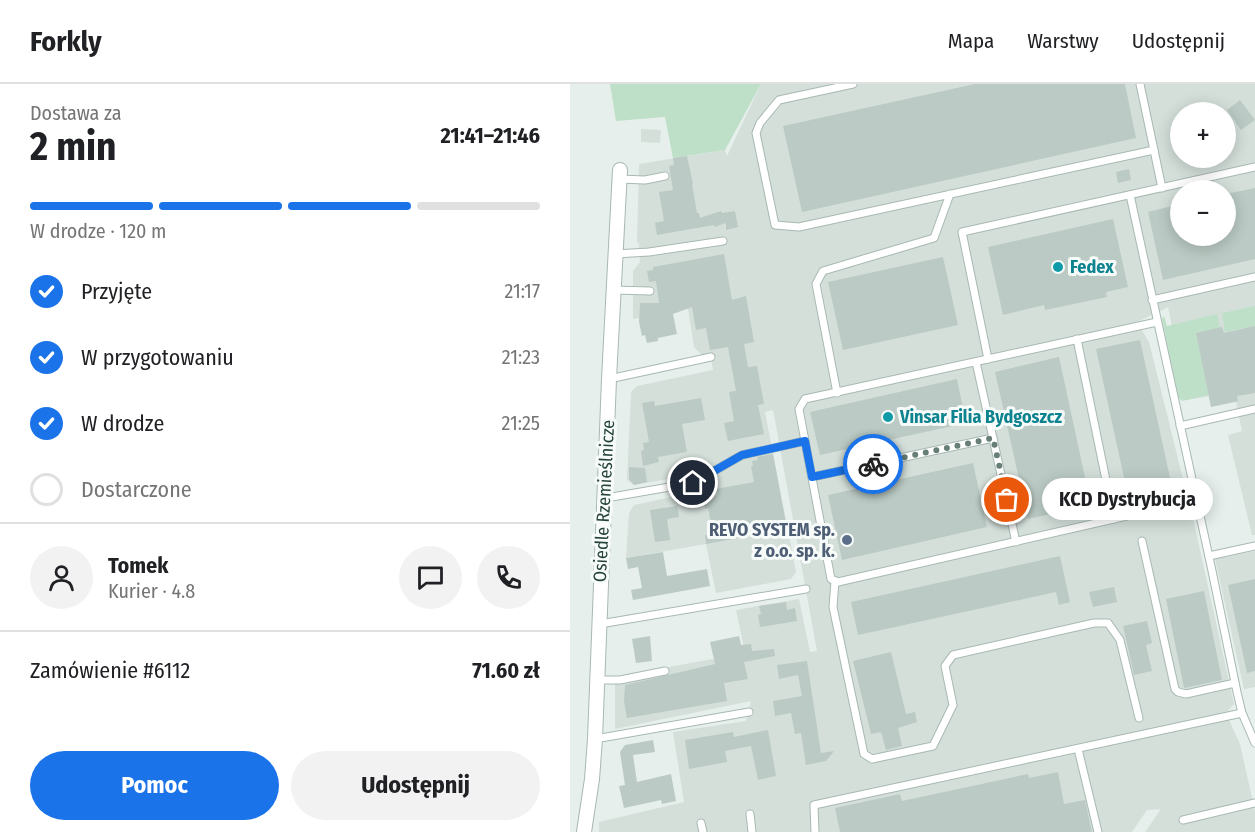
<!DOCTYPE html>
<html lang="pl">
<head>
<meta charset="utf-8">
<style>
  :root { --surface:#fff; --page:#f2f2f2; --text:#202124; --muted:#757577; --line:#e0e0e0; --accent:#1a73e8 }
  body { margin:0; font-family:"Fira Sans Condensed",sans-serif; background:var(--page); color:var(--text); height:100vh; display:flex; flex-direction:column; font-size:22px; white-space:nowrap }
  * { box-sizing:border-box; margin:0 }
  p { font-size:20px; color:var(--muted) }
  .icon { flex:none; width:33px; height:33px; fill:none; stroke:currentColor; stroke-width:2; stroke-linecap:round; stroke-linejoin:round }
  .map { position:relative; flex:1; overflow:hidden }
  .side { display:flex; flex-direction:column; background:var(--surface); width:570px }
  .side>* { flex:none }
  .tools { position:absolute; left:600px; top:18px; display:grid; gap:12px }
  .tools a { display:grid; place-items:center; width:66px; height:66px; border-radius:50%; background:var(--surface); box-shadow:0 3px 15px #0003; font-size:30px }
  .pin { position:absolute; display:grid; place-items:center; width:51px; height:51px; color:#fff; margin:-26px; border:3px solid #fff; border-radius:50%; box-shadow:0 2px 6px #0007 }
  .courier { position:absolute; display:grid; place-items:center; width:60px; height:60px; margin:-30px; border:4px solid #1a73e8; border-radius:50%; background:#fff; color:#222; box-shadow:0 2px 8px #0007 }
  .bubble { position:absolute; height:42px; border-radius:21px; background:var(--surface); box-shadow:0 3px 15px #0003; font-size:20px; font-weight:700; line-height:42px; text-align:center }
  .headline em { font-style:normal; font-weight:700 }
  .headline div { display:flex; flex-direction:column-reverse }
  .headline { display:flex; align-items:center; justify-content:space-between; height:102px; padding:0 30px }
  h1 { font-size:39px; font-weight:700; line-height:45px }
  .bar { display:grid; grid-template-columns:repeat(4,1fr); gap:9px 6px; align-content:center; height:72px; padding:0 30px }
  .bar i { height:8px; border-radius:4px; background:var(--line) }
  .bar .active { background:var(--accent) }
  .bar p { grid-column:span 4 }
  .line { display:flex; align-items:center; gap:15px; padding:0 30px; border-top:2px solid var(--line) }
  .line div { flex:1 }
  .round { display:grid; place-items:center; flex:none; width:63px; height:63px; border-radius:32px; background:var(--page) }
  ol { padding:0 30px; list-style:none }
  li { display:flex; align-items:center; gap:18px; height:66px }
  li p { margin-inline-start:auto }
  li .icon { padding:6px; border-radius:50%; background:var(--accent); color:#fff; stroke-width:4 }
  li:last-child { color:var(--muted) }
  li i { width:33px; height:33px; border:3px solid var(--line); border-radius:50% }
  .button { display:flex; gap:12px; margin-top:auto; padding:12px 30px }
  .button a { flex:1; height:69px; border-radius:36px; background:var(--accent); color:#fff; font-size:24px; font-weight:700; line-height:69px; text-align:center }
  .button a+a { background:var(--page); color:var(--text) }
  header { display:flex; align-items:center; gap:36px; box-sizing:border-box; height:84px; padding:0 30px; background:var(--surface); border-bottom:2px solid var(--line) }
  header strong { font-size:28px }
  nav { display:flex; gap:33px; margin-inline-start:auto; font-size:21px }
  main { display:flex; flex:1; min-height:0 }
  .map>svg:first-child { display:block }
</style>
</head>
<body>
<header>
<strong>Forkly</strong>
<nav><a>Mapa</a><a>Warstwy</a><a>Udostępnij</a></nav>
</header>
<main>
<section class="side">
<div class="headline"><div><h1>2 min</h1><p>Dostawa za</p></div><em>21:41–21:46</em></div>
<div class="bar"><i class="active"></i><i class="active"></i><i class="active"></i><i></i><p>W drodze · 120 m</p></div>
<ol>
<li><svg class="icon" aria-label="check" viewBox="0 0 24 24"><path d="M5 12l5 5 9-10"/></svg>Przyjęte<p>21:17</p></li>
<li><svg class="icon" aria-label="check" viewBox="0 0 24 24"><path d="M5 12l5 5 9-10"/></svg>W przygotowaniu<p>21:23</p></li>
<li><svg class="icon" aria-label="check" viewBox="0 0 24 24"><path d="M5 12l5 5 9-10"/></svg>W drodze<p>21:25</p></li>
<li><i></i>Dostarczone</li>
</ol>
<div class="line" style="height:108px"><a class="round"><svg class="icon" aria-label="person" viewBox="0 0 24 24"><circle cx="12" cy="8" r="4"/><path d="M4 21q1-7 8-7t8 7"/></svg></a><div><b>Tomek</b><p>Kurier · 4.8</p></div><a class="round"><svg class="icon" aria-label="chat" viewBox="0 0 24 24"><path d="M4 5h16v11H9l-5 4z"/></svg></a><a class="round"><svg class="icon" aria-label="phone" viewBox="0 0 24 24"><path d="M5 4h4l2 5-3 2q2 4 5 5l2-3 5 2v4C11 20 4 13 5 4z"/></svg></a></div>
<div class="line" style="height:78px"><div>Zamówienie #6112</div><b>71.60 zł</b></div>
<div class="button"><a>Pomoc</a><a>Udostępnij</a></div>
</section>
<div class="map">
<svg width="685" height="748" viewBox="0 0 685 748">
  <rect width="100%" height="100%" fill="#e6efeb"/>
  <g fill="#d4dfda" fill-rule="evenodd">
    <path d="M 191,0 L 685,0 L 685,451 L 682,451 L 658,351 L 672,347 L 666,318 L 641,323 L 639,312 L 617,316 L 598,223 L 567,238 L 579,258 L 624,439 L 664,620 L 656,629 L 670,660 L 685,727 L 685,748 L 575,748 L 591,725 L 577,726 L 562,748 L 29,748 L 29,738 L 114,718 L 103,648 L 176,637 L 181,617 L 45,645 L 45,593 L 175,569 L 166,526 L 229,515 L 240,568 L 247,567 L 203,326 L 195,328 L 226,488 L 221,495 L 146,509 L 136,460 L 56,474 L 59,429 L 64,421 L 125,408 L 121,391 L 64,401 L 57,396 L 61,308 L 67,302 L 143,286 L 141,274 L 136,275 L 124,263 L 118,225 L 63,235 L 63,187 L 70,178 L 69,160 L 67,158 L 69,80 L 155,66 L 157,72 ZM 610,28 L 656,28 L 656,74 L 610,74 ZM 610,106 L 656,106 L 656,152 L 610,152 Z"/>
    <polygon points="71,45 91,46 90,59 71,58"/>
    <polygon points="685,467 685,603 674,605 645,475"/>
  </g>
  <g fill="#bfe0c8">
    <polygon points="40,0 191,0 155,66 103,74 95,33 46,37"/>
    <polygon points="685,222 685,242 655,248 652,229"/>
    <polygon points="647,230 650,244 626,249 639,311 612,317 608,313 592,235 594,232 597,242"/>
  </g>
  <g fill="#bbcac4">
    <polygon points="405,0 555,0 566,54 232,128 213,42"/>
    <polygon points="670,16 685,36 671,46 657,26"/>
    <polygon points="117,72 123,100 122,100 127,129 129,129 130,134 151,127 152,129 165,127 168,143 156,146 156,139 144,143 144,141 87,151 85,139 94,137 89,108 103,106 99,82 104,81 103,74"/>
    <polygon points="559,85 561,96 548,99 546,88"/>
    <polygon points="685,104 685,175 593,196 578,128 610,120 610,152 656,152 656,110"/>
    <polygon points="543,135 558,203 536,208 537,213 475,226 474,221 433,231 418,163"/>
    <polygon points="154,170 162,216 176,212 184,258 174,260 178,283 187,282 194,320 188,321 194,350 158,357 154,339 164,337 159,308 166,307 158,263 140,266 136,244 126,246 122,223 103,230 107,250 88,254 88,257 77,259 75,251 72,252 69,238 70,219 89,219 86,197 79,198 77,187 83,186 83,183"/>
    <polygon points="373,173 388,241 273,266 258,198"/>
    <polygon points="685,242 685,309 667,312 668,317 641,323 626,249 652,243 654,249"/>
    <polygon points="570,256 602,403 558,412 526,265"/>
    <polygon points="489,273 521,421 458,435 425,288"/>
    <polygon points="387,295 396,339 250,371 240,328"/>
    <polygon points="131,314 135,336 112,340 117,368 88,373 89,378 73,382 71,367 74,366 73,359 79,358 72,319 84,317 85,322"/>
    <polygon points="203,370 217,445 136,460 135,451 143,450 138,424 135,425 133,414 147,411 146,405 184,398 181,382 183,382 182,377 188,376 187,373"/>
    <polygon points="403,379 417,443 272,476 258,411"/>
    <polygon points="59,383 75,384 77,398 64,401 59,395"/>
    <polygon points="107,422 109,433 97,435 100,456 85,458 80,426"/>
    <polygon points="93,468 97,492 137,485 140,502 63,516 61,506 72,504 68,483 58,485 56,474"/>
    <polygon points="490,472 500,518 489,521 486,508 288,551 281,518"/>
    <polygon points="685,495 685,587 677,589 658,501"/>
    <polygon points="544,503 547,518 523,523 519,508"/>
    <polygon points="634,507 652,596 614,604 596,515"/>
    <polygon points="216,518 217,526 225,524 227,537 190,543 188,531 191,530 189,522"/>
    <polygon points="577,537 582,559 576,561 582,587 564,591 553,542"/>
    <polygon points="80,552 82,577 66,579 62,555"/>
    <polygon points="169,552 171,561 181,560 182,567 204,565 205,572 174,578 178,595 154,599 157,617 57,634 54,617 55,601 145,580 140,558"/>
    <polygon points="321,568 336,630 345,628 347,638 328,644 332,662 316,666 311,648 301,650 283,577"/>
    <polygon points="237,577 251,669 264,667 256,677 236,681 231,649 225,650 221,629 205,632 203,617 232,612 228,591 209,595 207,581"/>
    <polygon points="198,646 206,692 188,696 181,662 155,667 157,678 119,685 115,656 163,648 164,653"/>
    <polygon points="83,656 85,668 63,671 67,698 101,690 106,717 92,720 91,716 54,724 49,702 55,701 50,668 55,661"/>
    <polygon points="488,688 494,720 515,716 522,748 270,748 265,724 330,710 332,717 458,690 459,694"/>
  </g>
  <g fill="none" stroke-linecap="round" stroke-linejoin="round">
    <g stroke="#a8b8b2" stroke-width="9">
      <g id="service">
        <polyline points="283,0 209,16 190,39 186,49 205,141 229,143 584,66"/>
        <polyline points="570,0 592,104"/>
        <polyline points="49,95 75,96 95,92"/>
        <polyline points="560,111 641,482 667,608 672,629 685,659"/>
        <polyline points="45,170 79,168 153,157"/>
        <polyline points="44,206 80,207"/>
        <polyline points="582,216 685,193"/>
        <polyline points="587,238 235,315 229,325 261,495 268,498 627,416"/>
        <polyline points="507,255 544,435"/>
        <polyline points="418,275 392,148 685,83"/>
        <polyline points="406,278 446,458"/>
        <polyline points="39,295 141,273"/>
        <polyline points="267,309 246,200 253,187 364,154 380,110"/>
        <polyline points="610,342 685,325"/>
        <polyline points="242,393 423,354"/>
        <polyline points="36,414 123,399 172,371 235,357"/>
        <polyline points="572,457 605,605 608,608 616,610 665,599"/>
        <polyline points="639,472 685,462"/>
        <polyline points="265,497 263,523 294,670 302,675 363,662 383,621 375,582 383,571 524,539 538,539 550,556 569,634"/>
        <polyline points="30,540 236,505"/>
        <polyline points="27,596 50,596 95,587"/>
        <polyline points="25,655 179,628"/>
        <polyline points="508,665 528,748"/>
        <polyline points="180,730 182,748"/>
        <polyline points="613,736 685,719"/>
        <polyline points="131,739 133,748"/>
        <polyline points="245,748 244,721 672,629"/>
      </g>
    </g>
    <g stroke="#a8b8b2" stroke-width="16">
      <polyline id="minor" points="14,748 22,695 25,655 39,295 50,86"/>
    </g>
    <use href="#service" stroke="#fff" stroke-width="7"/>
    <use href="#minor" stroke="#fff" stroke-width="14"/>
  </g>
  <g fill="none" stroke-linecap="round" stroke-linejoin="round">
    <polyline stroke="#687f78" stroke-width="6" stroke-dasharray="0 10.8" points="303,380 423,354 437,416"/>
    <polyline stroke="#1a73e8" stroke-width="8" points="123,399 172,371 235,357 242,393 303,380"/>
  </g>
  <g fill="#0f9aa8" stroke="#f7fbf9" stroke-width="2">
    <circle cx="488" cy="183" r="6"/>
    <circle cx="318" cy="333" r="6"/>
  </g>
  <circle fill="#5c6f8a" stroke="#f7fbf9" stroke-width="2" cx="277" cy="456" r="6"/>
  <g text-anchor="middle" stroke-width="6" stroke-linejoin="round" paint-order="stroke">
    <g font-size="18" font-weight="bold" fill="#0d838f" stroke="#f7fbf9" text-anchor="start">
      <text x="500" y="189">Fedex</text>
      <text x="330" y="339">Vinsar Filia Bydgoszcz</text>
    </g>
    <g font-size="18" fill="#24423a" stroke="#f7fbf9">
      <text transform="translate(34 417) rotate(-87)" y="6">Osiedle Rzemieślnicze</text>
    </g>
    <g font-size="18" font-weight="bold" fill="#4e5e75" stroke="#f7fbf9" text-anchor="end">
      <text x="265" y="452">REVO SYSTEM sp.<tspan x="265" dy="21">z o.o. sp. k.</tspan></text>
    </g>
  </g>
</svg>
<div class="tools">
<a>+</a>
<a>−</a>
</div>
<div class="pin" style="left:437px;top:416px;background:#ea580c"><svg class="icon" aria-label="bag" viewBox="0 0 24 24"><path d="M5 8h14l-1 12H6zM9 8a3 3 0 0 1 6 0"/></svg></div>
<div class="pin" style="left:123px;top:399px;background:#1f2937"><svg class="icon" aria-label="home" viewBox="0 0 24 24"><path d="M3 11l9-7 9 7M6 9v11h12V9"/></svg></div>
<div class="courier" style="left:303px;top:380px"><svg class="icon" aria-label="bike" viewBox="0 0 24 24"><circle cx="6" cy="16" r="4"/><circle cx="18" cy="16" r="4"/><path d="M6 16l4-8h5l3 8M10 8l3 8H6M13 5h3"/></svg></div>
<div class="bubble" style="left:472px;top:394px;width:171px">KCD Dystrybucja</div>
</div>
</main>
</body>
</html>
